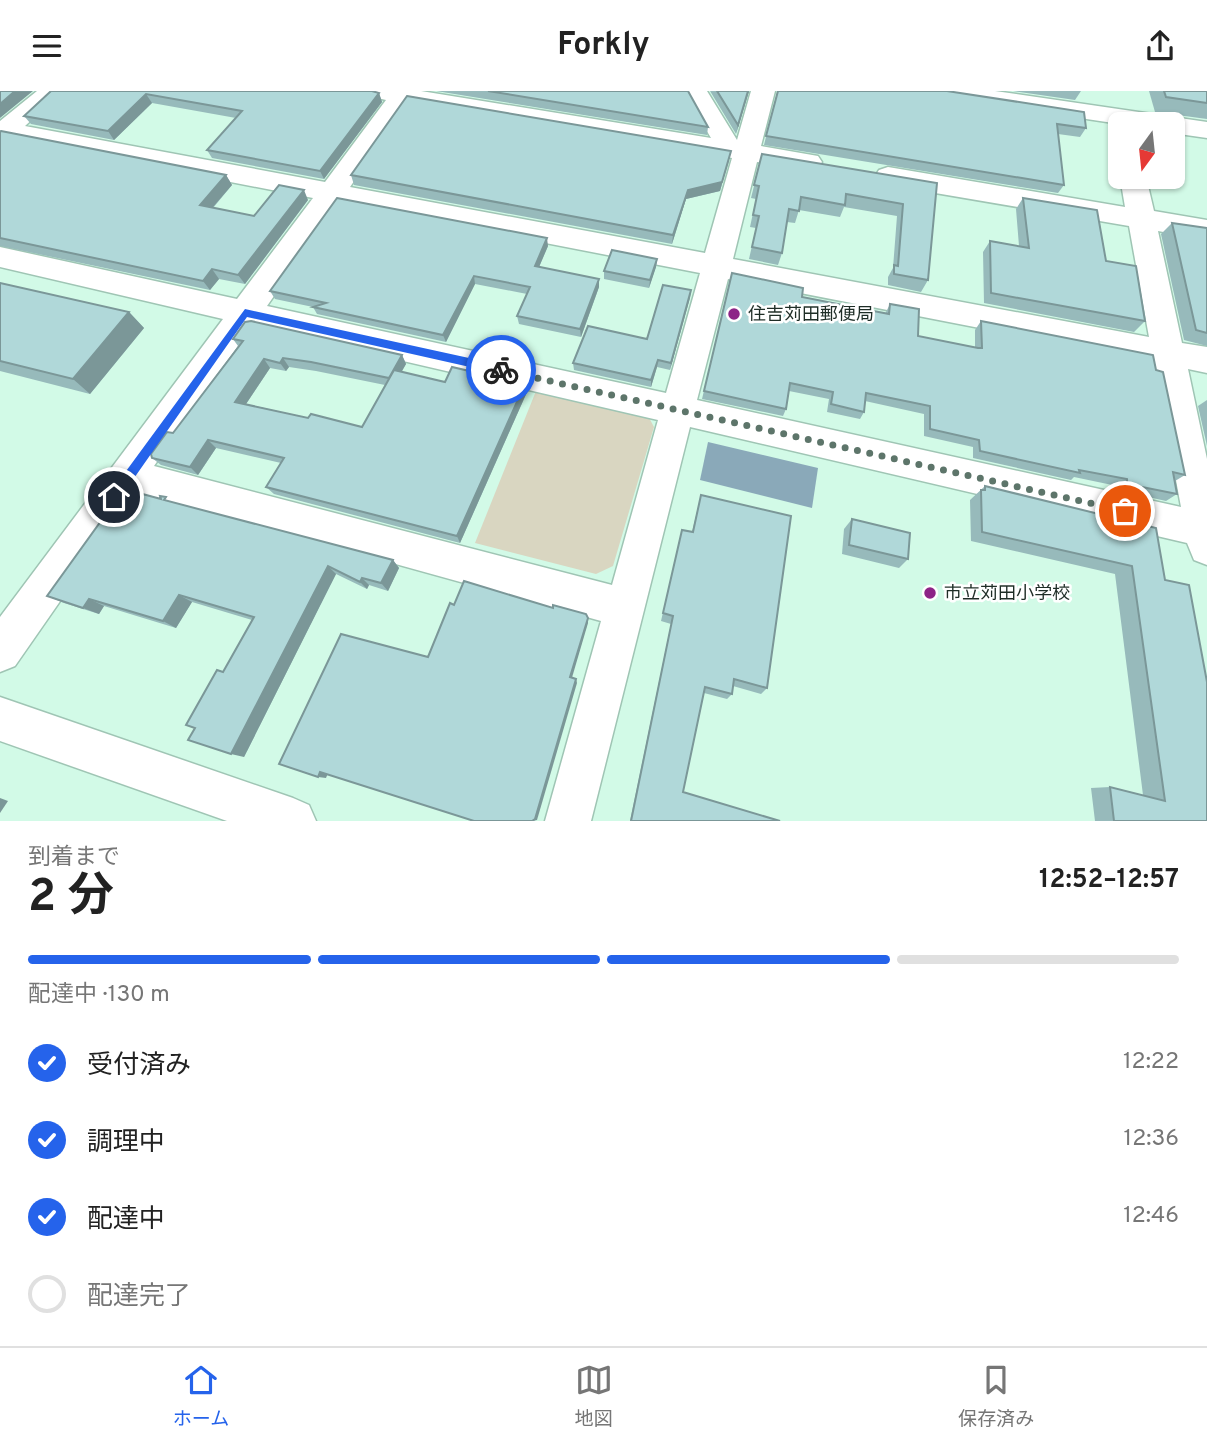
<!DOCTYPE html>
<html lang="ja">
<head>
<meta charset="utf-8">
<style>
  :root { --surface:#fff; --page:#f6f6f6; --text:#222; --muted:#767676; --line:#e0e0e0; --accent:#2563eb }
  body { margin:0; font-family:Overpass,"Noto Sans JP",sans-serif; background:var(--page); color:var(--text); height:100vh; display:flex; flex-direction:column; font-size:26px; white-space:nowrap }
  * { box-sizing:border-box; margin:0 }
  p { font-size:23px; color:var(--muted) }
  .icon { flex:none; width:38px; height:38px; fill:none; stroke:currentColor; stroke-width:2; stroke-linecap:round; stroke-linejoin:round }
  .map { position:relative; height:730px; overflow:hidden }
  .panel { display:flex; flex-direction:column; background:var(--surface); flex:1 }
  .panel>* { flex:none }
  .needle { width:46px; rotate:195deg }
  .fabs { position:absolute; left:1108px; top:21px; display:grid; gap:14px }
  .fabs a { display:grid; place-items:center; width:77px; height:77px; border-radius:10px; background:var(--surface); box-shadow:0 2px 5px #0004; font-size:35px }
  .pin { position:absolute; display:grid; place-items:center; width:60px; height:60px; color:#fff; margin:-30px; border:4px solid #fff; border-radius:50%; box-shadow:0 2px 7px #0007 }
  .courier { position:absolute; display:grid; place-items:center; width:70px; height:70px; margin:-35px; border:5px solid #2563eb; border-radius:50%; background:#fff; color:#222; box-shadow:0 2px 9px #0007 }
  .head em { font-style:normal; font-weight:700 }
  .head div { display:flex; flex-direction:column-reverse }
  .head { display:flex; align-items:center; justify-content:space-between; height:119px; padding:0 28px }
  h1 { font-size:46px; font-weight:700; line-height:52px }
  .bar { display:grid; grid-template-columns:repeat(4,1fr); gap:10px 7px; align-content:center; height:84px; padding:0 28px }
  .bar i { height:9px; border-radius:5px; background:var(--line) }
  .bar .on { background:var(--accent) }
  .bar p { grid-column:span 4 }
  ol { padding:0 28px; list-style:none }
  li { display:flex; align-items:center; gap:21px; height:77px }
  li p { margin-inline-start:auto }
  li .icon { padding:7px; border-radius:50%; background:var(--accent); color:#fff; stroke-width:4 }
  li:last-child { color:var(--muted) }
  li i { width:38px; height:38px; border:4px solid var(--line); border-radius:50% }
  header { display:flex; justify-content:space-between; align-items:center; height:91px; padding:0 28px; background:var(--surface); font-size:32px; font-weight:700 }
  .dock { display:flex; justify-content:space-around; align-items:center; height:98px; border-top:2px solid var(--line); background:var(--surface); font-size:19px; color:var(--muted) }
  .dock a { display:grid; justify-items:center; gap:4px }
  .dock .on { color:var(--accent) }
  .map>svg:first-child { display:block }
</style>
</head>
<body>
<header><svg class="icon" aria-label="menu" viewBox="0 0 24 24"><path d="M4 6h16M4 12h16M4 18h16"/></svg>Forkly<svg class="icon" aria-label="share" viewBox="0 0 24 24"><path d="M12 15V3M7 8l5-5 5 5M5 13v7h14v-7"/></svg></header>
<div class="map">
<svg width="1207" height="730" viewBox="0 0 1207 730">
  <rect width="100%" height="100%" fill="#d2fae7"/>
  <polygon fill="#d9d6c1" points="538,295 646,321 654,336 613,475 596,483 475,452"/>
  <polygon fill="#8aa9b9" points="708,351 818,377 812,417 700,389"/>
  <g fill="none" stroke-linecap="round" stroke-linejoin="round">
    <g stroke="#9fc5b4" stroke-width="3">
      <g id="minor">
        <path d="M 37,0 L 63,0 L 25,35 L 325,91 L 386,9 L 369,5 L 365,0 L 421,0 L 711,47 L 683,0 L 707,0 L 737,49 L 751,0 L 775,0 L 761,55 L 818,65 L 822,71 L 818,77 L 809,79 L 757,71 L 733,168 L 1149,246 L 1129,135 L 888,94 L 879,91 L 875,85 L 879,79 L 888,76 L 1125,116 L 1120,86 L 1146,86 L 1154,120 L 1207,129 L 1207,149 L 1158,140 L 1182,252 L 1207,256 L 1207,282 L 1188,278 L 1207,368 L 1207,474 L 1194,469 L 1187,452 L 690,336 L 591,730 L 545,730 L 601,530 L 136,401 L 15,575 L 0,581 L 0,526 L 223,228 L 0,176 L 0,156 L 237,208 L 313,107 L 10,48 L 0,51 L 0,30 ZM 408,12 L 732,67 L 705,162 L 350,96 ZM 339,112 L 700,182 L 666,302 L 267,215 ZM 728,188 L 1154,271 L 1181,416 L 697,309 ZM 252,235 L 658,329 L 612,494 L 154,375 Z"/>
        <polygon points="934,0 995,0 1207,31 1207,47 1172,42 1172,33 1120,33 946,7 938,5"/>
        <polygon points="0,606 293,707 309,714 316,730 227,730 0,650"/>
      </g>
    </g>
    <use href="#minor" fill="#fff" fill-rule="evenodd"/>
  </g>
  <g fill="#97babb" fill-rule="evenodd">
    <polygon points="51,0 379,2 382,11 324,88 212,67 207,59 236,27 152,12 114,49 31,33 24,25"/>
    <polygon points="436,0 688,0 708,36 707,44"/>
    <polygon points="710,0 749,0 736,43"/>
    <polygon points="947,0 1086,37 1080,46 1058,43 1064,94 1058,102 764,54 777,1"/>
    <polygon points="1013,0 1081,0 1075,9"/>
    <polygon points="1149,0 1207,0 1207,28 1155,21"/>
    <polygon points="0,41 226,84 232,94 213,117 254,125 308,109 245,193 219,188 210,199 0,155"/>
    <polygon points="762,63 937,92 928,189 921,201 888,194 888,186 893,177 897,125 844,116 840,126 799,119 795,132 787,131 782,162 778,174 749,168 756,137 750,136 756,108 751,107"/>
    <polygon points="729,70 720,100 686,108 672,153 354,94 351,84"/>
    <polygon points="1023,107 1106,170 1145,230 1134,241 984,212 983,161 990,150 1019,155 1016,118"/>
    <polygon points="1172,132 1207,137 1207,255 1184,249 1161,143"/>
    <polygon points="548,155 539,176 599,188 599,196 581,246 519,233 517,225 527,203 475,193 446,251 317,223 313,216 275,208 270,200"/>
    <polygon points="657,168 656,176 649,197 604,188 604,180"/>
    <polygon points="732,182 802,206 885,223 890,213 918,245 975,257 975,239 981,230 1156,279 1185,384 1175,390 1177,403 1166,410 1117,399 1117,395 1074,386 1071,389 973,367 973,356 924,345 924,323 865,310 864,321 860,328 827,321 829,308 789,300 786,318 783,325 702,308"/>
    <polygon points="0,192 129,221 144,237 90,303 0,280"/>
    <polygon points="691,199 670,279 657,276 651,296 574,279 573,272 647,248"/>
    <path d="M 233,248 L 402,264 L 406,273 L 401,281 L 445,291 L 527,301 L 460,452 L 274,403 L 266,396 L 281,372 L 216,357 L 198,384 L 161,374 L 152,367 L 173,342 L 238,255 ZM 289,276 L 316,280 L 385,294 L 362,336 L 308,327 L 246,313 L 270,277 L 286,280 Z"/>
    <polygon points="1207,309 1207,355 1198,315"/>
    <polygon points="985,395 1156,437 1207,730 1095,730 1091,697 1110,696 1143,704 1115,483 971,450 970,409"/>
    <polygon points="701,404 767,597 761,603 733,595 732,603 727,608 704,602 683,701 780,730 630,730 671,533 661,530 682,439 692,441"/>
    <polygon points="172,411 393,469 399,477 388,500 369,494 367,498 336,483 244,666 223,581 252,529 192,511 176,537 104,515 99,523 64,512 47,505"/>
    <polygon points="852,428 908,468 899,477 842,463 844,438"/>
  </g>
  <g fill="#7b9798">
    <polygon points="15,0 33,0 0,27 0,13"/>
    <polygon points="748,0 749,0 736,43 738,34"/>
    <polygon points="379,2 382,11 324,88 320,80"/>
    <polygon points="146,3 152,12 114,49 108,40"/>
    <polygon points="731,60 720,100 686,108 672,153 673,144 688,99"/>
    <polygon points="226,84 232,94 206,124 200,114"/>
    <polygon points="304,99 308,109 245,193 238,184"/>
    <polygon points="547,147 548,155 536,183 535,175"/>
    <polygon points="657,168 656,176 649,197 650,189"/>
    <polygon points="212,178 219,188 210,199 203,190"/>
    <polygon points="474,185 475,193 446,251 443,244"/>
    <polygon points="599,188 599,196 581,246 580,238"/>
    <polygon points="691,199 690,207 670,279 671,272"/>
    <polygon points="129,221 144,237 90,303 73,288"/>
    <polygon points="402,264 406,273 393,296 389,287"/>
    <polygon points="283,267 289,276 286,280 280,272"/>
    <polygon points="264,268 270,277 242,319 235,311"/>
    <polygon points="658,269 657,276 651,296 651,289"/>
    <polygon points="525,293 527,301 460,452 457,445"/>
    <polygon points="208,349 216,357 198,384 190,376"/>
    <polygon points="393,469 399,477 388,500 381,492"/>
    <polygon points="328,475 336,483 244,666 231,663"/>
    <polygon points="362,487 369,494 367,498 360,491"/>
    <polygon points="179,504 192,511 176,537 163,530"/>
    <polygon points="89,508 104,515 99,523 83,517"/>
    <polygon points="588,527 588,532 571,590 570,586"/>
    <polygon points="576,588 577,592 537,729 532,730"/>
    <polygon points="320,681 328,682 326,687 318,686"/>
    <polygon points="0,707 8,710 0,722"/>
  </g>
  <g fill="#b0d8d9" stroke="#7b9798" stroke-width="2">
    <polygon points="0,0 15,0 0,13"/>
    <polygon points="51,0 372,0 379,2 320,80 207,59 242,20 146,3 108,40 24,25"/>
    <polygon points="488,0 688,0 708,36"/>
    <polygon points="717,0 748,0 738,34"/>
    <polygon points="778,0 947,0 1084,21 1086,37 1057,33 1064,94 766,45"/>
    <polygon points="1164,0 1207,0 1207,12 1166,6"/>
    <polygon points="407,5 731,60 722,91 688,99 673,144 351,84"/>
    <polygon points="1,40 226,84 200,114 254,125 279,94 304,99 238,184 212,178 203,190 0,147 0,41"/>
    <polygon points="762,63 937,92 928,189 894,183 894,174 898,175 903,113 846,103 845,114 801,106 799,120 789,118 782,162 752,156 759,125 753,124 759,95 754,94"/>
    <polygon points="337,107 547,147 535,175 599,188 580,238 517,225 530,196 474,185 443,244 313,216 326,212 270,200"/>
    <polygon points="1023,107 1097,119 1106,170 1136,175 1145,230 991,202 990,150 1029,157"/>
    <polygon points="1172,132 1207,137 1207,242 1196,239"/>
    <polygon points="612,159 657,168 650,189 604,180"/>
    <polygon points="732,182 803,197 802,206 889,223 890,213 919,218 918,245 978,257 982,257 981,230 1153,264 1156,279 1163,281 1185,384 1173,381 1177,403 1127,393 1127,388 1079,379 1080,382 980,360 979,349 930,338 930,315 866,302 864,321 831,313 833,301 790,292 786,318 704,300"/>
    <polygon points="0,192 129,221 73,288 0,270"/>
    <polygon points="663,194 691,199 671,272 658,269 651,289 573,272 588,235 647,248"/>
    <polygon points="251,230 402,264 389,287 311,271 283,267 280,272 264,268 235,311 308,327 311,323 362,336 394,279 445,291 452,276 525,293 457,445 266,396 284,367 208,349 190,376 152,367 151,363 167,341 173,342 243,250 233,248 245,231"/>
    <polygon points="985,395 1156,437 1165,489 1189,494 1207,591 1207,730 1114,730 1110,696 1165,710 1132,475 982,441 981,399 985,399"/>
    <polygon points="124,398 161,408 160,405 166,406 164,409 393,469 381,492 362,487 360,491 328,475 231,663 188,649 195,637 186,634 217,579 223,581 254,526 179,504 163,530 89,508 83,517 47,505"/>
    <polygon points="701,404 791,425 767,597 734,588 732,603 705,596 683,701 780,730 631,730 673,525 663,522 682,439 693,441"/>
    <polygon points="852,428 910,442 908,468 849,454"/>
    <polygon points="464,490 553,517 553,514 586,523 588,527 570,586 576,588 535,728 532,730 474,730 320,681 318,686 279,673 341,543 428,566 450,512 454,514"/>
  </g>
  <polygon fill="#2563eb" points="245,218 501,274 506,279 501,283 247,226 118,410 110,410 110,402"/>
  <g fill="none" stroke-linecap="round" stroke-linejoin="round">
    <polyline stroke="#5d756a" stroke-width="7" stroke-dasharray="0 12.6" points="501,279 1125,420"/>
  </g>
  <g fill="#8d2387" stroke="#fff" stroke-width="2.5">
    <circle cx="734" cy="223" r="7"/>
    <circle cx="930" cy="502" r="7"/>
  </g>
  <g text-anchor="middle" stroke-width="5" stroke-linejoin="round" paint-order="stroke">
    <g font-size="18" fill="#1e2d26" stroke="#fff" text-anchor="start">
      <text x="748" y="229">住吉苅田郵便局</text>
      <text x="944" y="508">市立苅田小学校</text>
    </g>
  </g>
</svg>
<div class="fabs">
<a><svg class="needle" viewBox="-14 -14 28 28"><path d="M0-13l5 13h-10z" fill="#e53935"/><path d="M0 13l5-13h-10z" fill="#767676"/></svg></a>
</div>
<div class="pin" style="left:1125px;top:420px;background:#ea580c"><svg class="icon" aria-label="bag" viewBox="0 0 24 24"><path d="M5 8h14l-1 12H6zM9 8a3 3 0 0 1 6 0"/></svg></div>
<div class="pin" style="left:114px;top:406px;background:#1f2937"><svg class="icon" aria-label="home" viewBox="0 0 24 24"><path d="M3 11l9-7 9 7M6 9v11h12V9"/></svg></div>
<div class="courier" style="left:501px;top:279px"><svg class="icon" aria-label="bike" viewBox="0 0 24 24"><circle cx="6" cy="16" r="4"/><circle cx="18" cy="16" r="4"/><path d="M6 16l4-8h5l3 8M10 8l3 8H6M13 5h3"/></svg></div>
</div>
<section class="panel">
<div class="head"><div><h1>2 分</h1><p>到着まで</p></div><em>12:52–12:57</em></div>
<div class="bar"><i class="on"></i><i class="on"></i><i class="on"></i><i></i><p>配達中 · 130 m</p></div>
<ol>
<li><svg class="icon" aria-label="check" viewBox="0 0 24 24"><path d="M5 12l5 5 9-10"/></svg>受付済み<p>12:22</p></li>
<li><svg class="icon" aria-label="check" viewBox="0 0 24 24"><path d="M5 12l5 5 9-10"/></svg>調理中<p>12:36</p></li>
<li><svg class="icon" aria-label="check" viewBox="0 0 24 24"><path d="M5 12l5 5 9-10"/></svg>配達中<p>12:46</p></li>
<li><i></i>配達完了</li>
</ol>
</section>
<nav class="dock">
<a class="on"><svg class="icon" aria-label="home" viewBox="0 0 24 24"><path d="M3 11l9-7 9 7M6 9v11h12V9"/></svg>ホーム</a>
<a><svg class="icon" aria-label="map" viewBox="0 0 24 24"><path d="M3 6l6-2 6 2 6-2v14l-6 2-6-2-6 2zM9 4v14M15 6v14"/></svg>地図</a>
<a><svg class="icon" aria-label="saved" viewBox="0 0 24 24"><path d="M7 4h10v16l-5-4-5 4z"/></svg>保存済み</a>
</nav>
</body>
</html>
